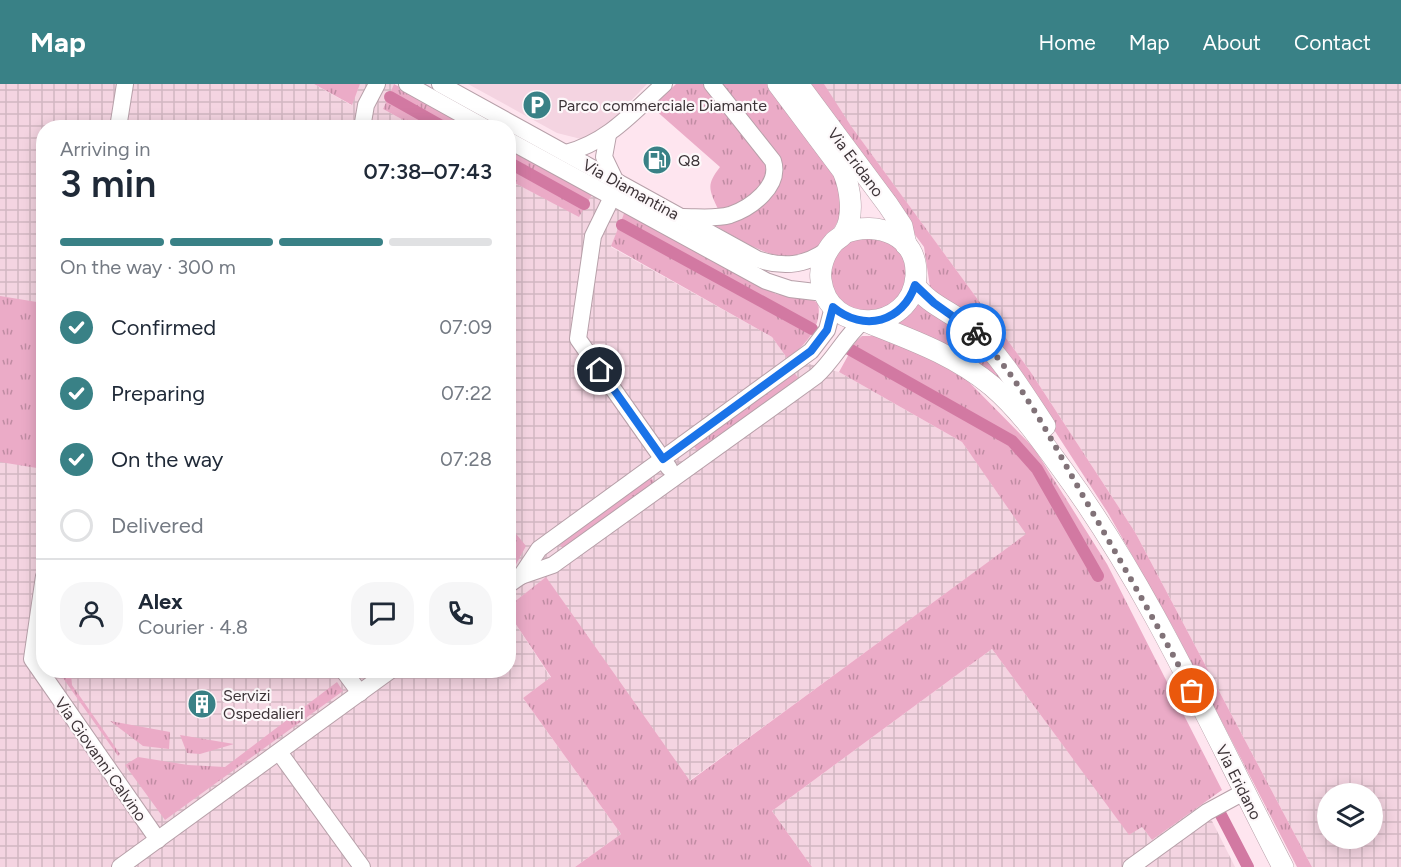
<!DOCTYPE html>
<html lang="en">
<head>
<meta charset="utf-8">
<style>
  :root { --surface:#fff; --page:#f6f6f7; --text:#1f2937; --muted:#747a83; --line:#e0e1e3; --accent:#398186 }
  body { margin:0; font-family:Figtree,sans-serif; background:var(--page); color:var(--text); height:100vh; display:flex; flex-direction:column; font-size:22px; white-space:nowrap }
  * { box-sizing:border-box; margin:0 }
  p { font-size:20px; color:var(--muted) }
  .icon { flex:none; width:33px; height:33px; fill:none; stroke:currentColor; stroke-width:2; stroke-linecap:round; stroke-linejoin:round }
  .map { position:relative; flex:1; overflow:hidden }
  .drawer { position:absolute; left:36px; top:36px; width:480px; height:558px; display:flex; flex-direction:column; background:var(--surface); border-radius:24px; box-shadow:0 3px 15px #0003 }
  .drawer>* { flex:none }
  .buttons { position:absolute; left:1317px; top:699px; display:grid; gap:12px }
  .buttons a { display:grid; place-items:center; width:66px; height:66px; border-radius:50%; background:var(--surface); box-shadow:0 3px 15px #0003; font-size:30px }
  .pin { position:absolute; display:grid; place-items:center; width:51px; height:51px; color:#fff; margin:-26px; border:3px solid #fff; border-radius:50%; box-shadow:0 2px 6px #0007 }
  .courier { position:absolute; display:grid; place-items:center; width:60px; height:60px; margin:-30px; border:4px solid #1a73e8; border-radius:50%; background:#fff; color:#222; box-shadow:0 2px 8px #0007 }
  .headline em { font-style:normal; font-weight:600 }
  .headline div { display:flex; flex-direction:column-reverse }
  .headline { display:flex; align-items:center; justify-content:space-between; height:102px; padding:0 24px }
  h1 { font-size:39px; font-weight:600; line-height:45px }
  .bar { display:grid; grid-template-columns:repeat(4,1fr); gap:9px 6px; align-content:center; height:72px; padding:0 24px }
  .bar i { height:8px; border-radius:4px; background:var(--line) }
  .bar .active { background:var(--accent) }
  .bar p { grid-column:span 4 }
  .line { display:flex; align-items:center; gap:15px; padding:0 24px; border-top:2px solid var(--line) }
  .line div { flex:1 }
  .round { display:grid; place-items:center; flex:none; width:63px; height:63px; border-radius:24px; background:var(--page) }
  ol { padding:0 24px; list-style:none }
  li { display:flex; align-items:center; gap:18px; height:66px }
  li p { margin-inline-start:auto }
  li .icon { padding:6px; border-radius:50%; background:var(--accent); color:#fff; stroke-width:4 }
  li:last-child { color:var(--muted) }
  li i { width:33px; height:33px; border:3px solid var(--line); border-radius:50% }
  header { display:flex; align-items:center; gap:36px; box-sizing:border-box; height:84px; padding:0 30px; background:var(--accent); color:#fff }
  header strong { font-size:28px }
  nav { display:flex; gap:33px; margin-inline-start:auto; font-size:21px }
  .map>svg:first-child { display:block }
</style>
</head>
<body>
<header>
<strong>Map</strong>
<nav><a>Home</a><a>Map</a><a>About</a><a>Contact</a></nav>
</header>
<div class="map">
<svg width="1401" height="783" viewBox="0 0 1401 783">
  <defs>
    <pattern id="industrial-grid" width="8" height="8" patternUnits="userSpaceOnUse" patternTransform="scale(1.5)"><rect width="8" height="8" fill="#f4d4e1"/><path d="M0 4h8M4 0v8" fill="none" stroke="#d2b7c2"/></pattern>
    <pattern id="grass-tufts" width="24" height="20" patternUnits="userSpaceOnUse" patternTransform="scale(1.5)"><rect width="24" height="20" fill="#ebabc7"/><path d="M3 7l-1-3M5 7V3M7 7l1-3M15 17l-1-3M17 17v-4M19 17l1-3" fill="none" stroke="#c08ca3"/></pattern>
  </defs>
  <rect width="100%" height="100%" fill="#fee5ef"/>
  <polygon fill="#f4d4e1" points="468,0 647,0 606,43 595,51 581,55 557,49"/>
  <g fill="url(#industrial-grid)" fill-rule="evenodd">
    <polygon points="0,0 314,0 351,21 360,0 394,0 383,25 416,43 44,44 44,586 508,586 509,530 551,594 523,614 621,750 575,783 0,783"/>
    <path d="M 820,0 L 1401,0 L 1401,783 L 1312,783 L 1135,448 L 1030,287 ZM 1328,710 L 1372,710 L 1372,754 L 1328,754 Z"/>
    <polygon points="509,96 579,132 593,109 625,127 611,163 772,253 787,274 839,288 962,358 1027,450 689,697 546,494 509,522"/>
    <polygon points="992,565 1129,750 1142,743 1152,756 1203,719 1235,783 812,783 772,727"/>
  </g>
  <g fill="url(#grass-tufts)">
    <polygon points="314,0 360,0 352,21"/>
    <polygon points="394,0 474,43 416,43 383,25"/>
    <path d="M 676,0 L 706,0 L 769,83 L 760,103 L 731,126 L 718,125 C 709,105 706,101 720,83 L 654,25 L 650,25 Z"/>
    <path d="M 718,0 L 772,0 C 793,29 834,72 842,107 C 846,122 839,137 831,149 C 794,195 754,163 714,141 L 779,90 Z"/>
    <polygon points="803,0 824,0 851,42 1030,287 1135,448 1312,783 1297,783 1174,545 1108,429 1049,338 950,222 930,203 924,163"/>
    <polygon points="509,62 593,109 579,133 509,96"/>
    <path d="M 625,127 L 776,210 L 809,214 L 818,219 C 823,242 805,263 787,274 L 772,253 L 611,162 Z"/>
    <path d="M 868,147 L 904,167 L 907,207 L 875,233 L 836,219 C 823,168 821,171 868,147 Z"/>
    <polygon points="0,212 43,219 43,385 0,378"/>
    <polygon points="917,217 955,240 1004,296 998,299 882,240 910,228"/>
    <polygon points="862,252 877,252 906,262 965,294 1034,364 1107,480 1222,706 1152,756 1142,743 1129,751 992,565 772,727 812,783 575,783 621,750 523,614 551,593 509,530 509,522 546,493 690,697 1026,450 962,358 839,288 856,257"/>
    <polygon points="791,284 801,298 700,371 691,358"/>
    <polygon points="648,389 657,402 565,468 556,455"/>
    <polygon points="508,440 526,462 514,484 509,488"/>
    <polygon points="58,587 61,587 61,590 71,590 72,601 120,670 118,672"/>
    <polygon points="337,598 343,607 165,736 125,681 138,673 188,681 225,683"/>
    <polygon points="110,637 170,648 169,665 143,662"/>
    <polygon points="180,651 234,660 200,670 187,669"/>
  </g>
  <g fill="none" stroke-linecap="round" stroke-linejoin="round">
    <g stroke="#d279a2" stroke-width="12">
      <polyline points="390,13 445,44"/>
      <polyline points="508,78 584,120"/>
      <polyline points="622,141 812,245"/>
      <polyline points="849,265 1012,357 1037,385 1098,492"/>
      <polyline points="1221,731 1248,783"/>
    </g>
    <g stroke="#b7a0a9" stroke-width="18">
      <g id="minor">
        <polyline points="407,0 486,44"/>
        <path d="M 440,0 L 757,175 C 783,184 805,182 827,166"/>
        <polyline points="118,44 125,0"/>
        <polyline points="362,44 366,21 377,0"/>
        <polyline points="608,51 604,73 615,96"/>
        <polyline points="508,56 766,197 790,205 824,209"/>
        <path d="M 566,69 C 608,58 632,29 664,0"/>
        <polyline points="612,113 593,152 578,255 669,384"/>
        <path d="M 683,133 C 699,133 716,135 730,131 C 751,124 781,102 773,77 L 712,0"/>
        <polyline points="44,492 32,575 158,756"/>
        <polyline points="521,492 539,465 811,267 827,246 833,223"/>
        <path d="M 508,501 L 521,492 L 553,481 L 816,292 C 834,276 844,254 862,238"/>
        <polyline points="343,586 360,609"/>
        <polyline points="279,668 362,783"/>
        <polyline points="120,783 391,586"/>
        <polyline points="1131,783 1207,728 1244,708"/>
      </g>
    </g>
    <g stroke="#b7a0a9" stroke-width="22">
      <g id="major">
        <path d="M 778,0 L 843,87 C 850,103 855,132 844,149 C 842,153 837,155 834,158 C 825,168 819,183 821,196 C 828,253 912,249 916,192 C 918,151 877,136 844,149"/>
        <polyline points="798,0 888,121 902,142 906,161"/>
        <path d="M 915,201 C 929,222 956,229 973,246 C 1002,274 1023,309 1045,342"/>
        <path d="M 867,238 C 912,256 955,271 992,302 C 1020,326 1041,356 1062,385 C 1150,504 1215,652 1283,783"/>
      </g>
    </g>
    <use href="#minor" stroke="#fff" stroke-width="16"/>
    <use href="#major" stroke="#fff" stroke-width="21"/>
  </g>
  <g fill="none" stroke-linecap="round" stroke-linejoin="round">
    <path stroke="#817278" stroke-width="6" stroke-dasharray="0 10.8" d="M 976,249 C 1025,300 1055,364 1090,424 C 1125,485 1160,545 1192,607"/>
    <path stroke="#1a73e8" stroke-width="8" d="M 600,286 L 663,375 L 811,267 L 827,246 L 833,223 C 864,249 903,238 915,201 L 934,219 L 976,249"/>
  </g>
  <defs>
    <g id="parking-disc" transform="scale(1.5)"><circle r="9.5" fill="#398186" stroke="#fdf8fa"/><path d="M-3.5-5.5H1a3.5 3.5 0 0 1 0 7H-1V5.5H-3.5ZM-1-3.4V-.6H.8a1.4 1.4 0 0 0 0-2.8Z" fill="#fff"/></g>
    <g id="fuel-disc" transform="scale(1.5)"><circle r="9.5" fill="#398186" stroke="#fdf8fa"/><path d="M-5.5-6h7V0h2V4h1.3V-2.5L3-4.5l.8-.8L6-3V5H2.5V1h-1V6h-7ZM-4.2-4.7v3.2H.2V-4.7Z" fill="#fff"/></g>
    <g id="building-disc" transform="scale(1.5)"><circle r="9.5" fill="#398186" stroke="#fdf8fa"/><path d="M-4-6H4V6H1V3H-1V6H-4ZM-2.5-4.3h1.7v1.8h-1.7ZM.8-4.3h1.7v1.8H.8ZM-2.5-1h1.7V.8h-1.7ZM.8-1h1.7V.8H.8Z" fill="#fff"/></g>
  </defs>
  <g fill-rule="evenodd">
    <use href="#parking-disc" x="537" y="21"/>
    <use href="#fuel-disc" x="657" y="76"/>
    <use href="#building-disc" x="202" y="620"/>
  </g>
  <g text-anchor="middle" stroke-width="4.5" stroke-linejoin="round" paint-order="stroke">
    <g font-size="16" fill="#3d3438" stroke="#fdf8fa" text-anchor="start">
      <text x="558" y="27">Parco commerciale Diamante</text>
      <text x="678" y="82">Q8</text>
      <text x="223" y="617">Servizi<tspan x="223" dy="18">Ospedalieri</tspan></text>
    </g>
    <g font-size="16" fill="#3d3438" stroke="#fdf8fa">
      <text transform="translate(856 78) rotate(53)" y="6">Via Eridano</text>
      <text transform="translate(631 105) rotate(29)" y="6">Via Diamantina</text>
      <text transform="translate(101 675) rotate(55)" y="6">Via Giovanni Calvino</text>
      <text transform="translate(1239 698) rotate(63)" y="6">Via Eridano</text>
    </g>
  </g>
</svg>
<div class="buttons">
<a><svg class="icon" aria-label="layers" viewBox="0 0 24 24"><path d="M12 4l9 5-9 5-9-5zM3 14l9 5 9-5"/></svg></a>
</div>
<div class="pin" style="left:1192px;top:607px;background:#ea580c"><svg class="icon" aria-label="bag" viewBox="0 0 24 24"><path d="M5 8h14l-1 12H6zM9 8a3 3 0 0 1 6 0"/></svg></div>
<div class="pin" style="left:600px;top:286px;background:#1f2937"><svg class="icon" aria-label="home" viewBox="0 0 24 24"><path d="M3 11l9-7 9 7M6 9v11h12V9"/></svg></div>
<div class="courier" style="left:976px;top:249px"><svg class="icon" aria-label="bike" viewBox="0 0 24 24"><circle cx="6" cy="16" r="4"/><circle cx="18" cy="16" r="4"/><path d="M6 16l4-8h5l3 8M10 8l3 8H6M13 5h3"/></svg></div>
<section class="drawer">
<div class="headline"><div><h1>3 min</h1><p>Arriving in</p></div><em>07:38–07:43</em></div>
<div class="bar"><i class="active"></i><i class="active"></i><i class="active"></i><i></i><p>On the way · 300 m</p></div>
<ol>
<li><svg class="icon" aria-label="check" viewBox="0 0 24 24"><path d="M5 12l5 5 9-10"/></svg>Confirmed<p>07:09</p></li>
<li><svg class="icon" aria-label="check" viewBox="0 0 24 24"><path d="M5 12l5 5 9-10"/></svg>Preparing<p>07:22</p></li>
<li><svg class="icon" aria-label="check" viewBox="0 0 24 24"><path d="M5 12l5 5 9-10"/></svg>On the way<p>07:28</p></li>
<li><i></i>Delivered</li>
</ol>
<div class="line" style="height:108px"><a class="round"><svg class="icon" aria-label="person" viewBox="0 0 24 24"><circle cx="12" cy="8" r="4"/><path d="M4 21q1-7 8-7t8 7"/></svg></a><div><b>Alex</b><p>Courier · 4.8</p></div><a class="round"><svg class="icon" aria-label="chat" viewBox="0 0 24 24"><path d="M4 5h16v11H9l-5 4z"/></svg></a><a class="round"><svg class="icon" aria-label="phone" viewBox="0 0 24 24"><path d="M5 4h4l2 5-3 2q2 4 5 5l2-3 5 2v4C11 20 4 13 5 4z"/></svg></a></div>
</section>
</div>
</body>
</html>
